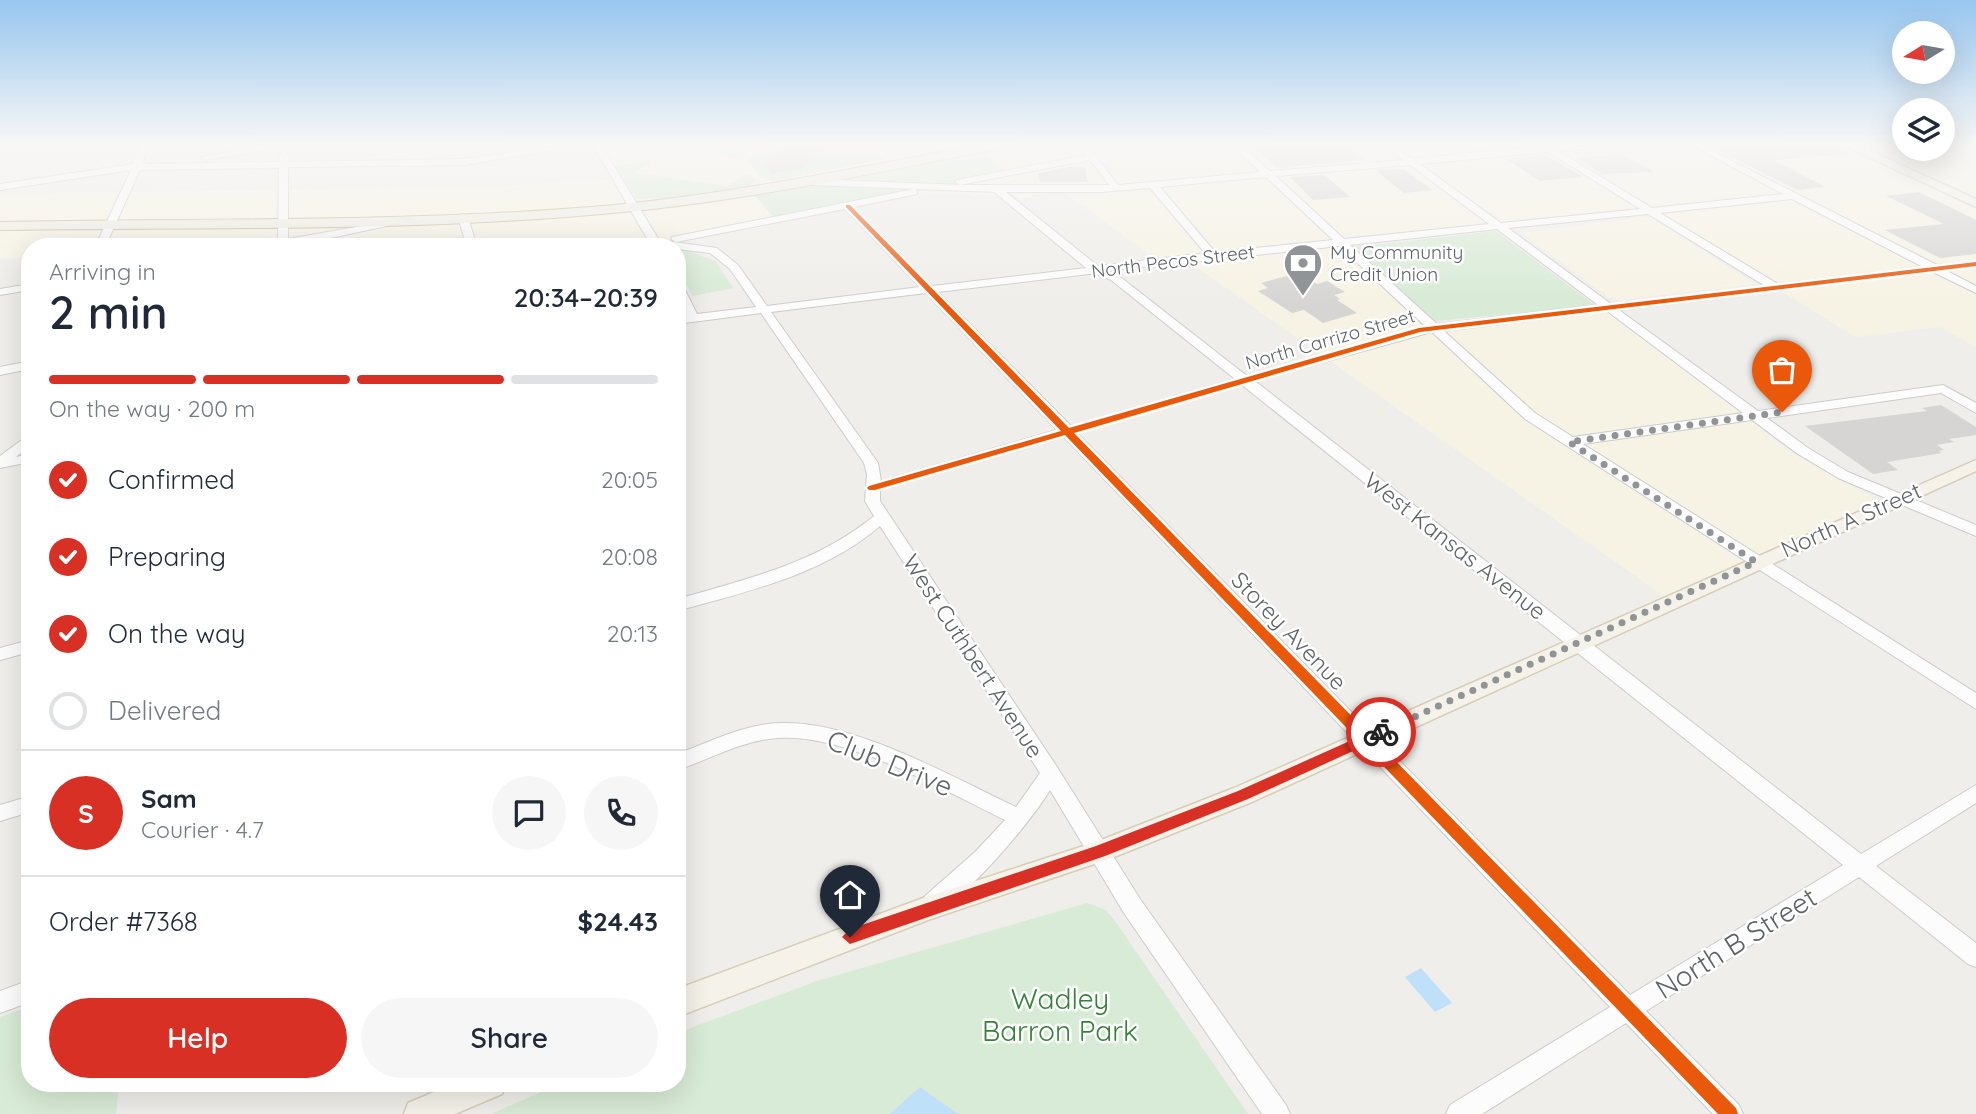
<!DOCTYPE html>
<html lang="en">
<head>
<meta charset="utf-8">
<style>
  :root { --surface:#fff; --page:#f6f6f7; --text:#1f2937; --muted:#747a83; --line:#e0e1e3; --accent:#d93025 }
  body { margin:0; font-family:Quicksand,sans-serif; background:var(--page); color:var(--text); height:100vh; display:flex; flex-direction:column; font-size:26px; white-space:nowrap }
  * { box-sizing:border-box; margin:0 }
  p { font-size:23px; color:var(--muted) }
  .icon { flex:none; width:38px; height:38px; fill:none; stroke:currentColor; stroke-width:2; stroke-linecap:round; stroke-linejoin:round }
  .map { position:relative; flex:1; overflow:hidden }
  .side { position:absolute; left:21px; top:238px; width:665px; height:854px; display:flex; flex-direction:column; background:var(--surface); border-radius:28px; box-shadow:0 7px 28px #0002 }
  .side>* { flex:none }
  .needle { width:46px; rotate:259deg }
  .buttons { position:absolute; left:1892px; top:21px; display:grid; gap:14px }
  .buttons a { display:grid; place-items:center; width:63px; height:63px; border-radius:50%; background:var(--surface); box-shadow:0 7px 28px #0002; font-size:35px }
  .pin { position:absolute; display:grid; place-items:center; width:60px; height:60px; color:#fff; margin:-72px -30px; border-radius:50% 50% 50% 0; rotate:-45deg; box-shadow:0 0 7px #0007 }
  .pin .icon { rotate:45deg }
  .courier { position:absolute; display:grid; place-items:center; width:70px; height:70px; margin:-35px; border:5px solid #d93025; border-radius:50%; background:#fff; color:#222; box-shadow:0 2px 9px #0007 }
  .headline em { font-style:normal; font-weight:600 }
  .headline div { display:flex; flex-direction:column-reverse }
  .headline { display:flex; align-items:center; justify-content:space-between; height:119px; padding:0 28px }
  h1 { font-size:46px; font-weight:600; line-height:52px }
  .bar { display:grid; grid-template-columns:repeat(4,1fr); gap:10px 7px; align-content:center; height:84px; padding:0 28px }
  .bar i { height:9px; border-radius:5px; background:var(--line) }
  .bar .selected { background:var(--accent) }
  .bar p { grid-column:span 4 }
  .line { display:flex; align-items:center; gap:18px; padding:0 28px; border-top:2px solid var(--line) }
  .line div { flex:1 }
  .round { display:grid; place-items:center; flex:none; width:74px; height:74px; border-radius:37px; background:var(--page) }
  ol { padding:0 28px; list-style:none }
  li { display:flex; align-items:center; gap:21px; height:77px }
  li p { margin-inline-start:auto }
  li .icon { padding:7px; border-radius:50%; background:var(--accent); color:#fff; stroke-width:4 }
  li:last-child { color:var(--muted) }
  li i { width:38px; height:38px; border:4px solid var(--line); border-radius:50% }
  .button { display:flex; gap:14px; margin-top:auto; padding:14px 28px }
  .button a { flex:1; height:80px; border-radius:42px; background:var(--accent); color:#fff; font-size:28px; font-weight:600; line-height:80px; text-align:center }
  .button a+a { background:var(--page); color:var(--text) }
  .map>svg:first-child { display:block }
</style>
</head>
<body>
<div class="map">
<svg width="1976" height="1114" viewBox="0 0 1976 1114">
  <rect width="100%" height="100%" fill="#efeeea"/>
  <g fill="#f7f3e4" fill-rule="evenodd">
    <path d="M 597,145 L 1904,145 L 1904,149 L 1976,145 L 1976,347 L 1940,327 L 1856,337 L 1649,211 L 1339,243 L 1429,328 L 1607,308 L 1673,357 L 1790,452 L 1886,505 L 1678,606 L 1185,259 L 1160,262 L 1061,190 L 1013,200 L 1006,195 L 926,193 L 648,247 L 471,247 L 467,235 L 402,247 L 377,247 L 376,242 L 348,247 L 30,247 L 30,258 L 0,259 L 0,194 L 497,186 L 617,179 ZM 951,153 L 980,177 L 824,181 Z"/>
    <polygon points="1644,217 1653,219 1755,284 1621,300 1609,298 1522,233"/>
  </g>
  <g fill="#d8ebd6">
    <polygon points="736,145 761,145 739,158 704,152"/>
    <polygon points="769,145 787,145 763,163 773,174 801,169 831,145 860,145 869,153 879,153 884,159 773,181 758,174 747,160"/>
    <polygon points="984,154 1009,173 776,220 754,195"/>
    <polygon points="650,160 651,162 636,173 728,186 744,175 751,175 755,181 749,186 670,198 637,199 615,166"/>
    <polygon points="1496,231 1596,306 1434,321 1355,247"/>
    <polygon points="677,247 715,261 733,288 693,296 677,270"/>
    <polygon points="1087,903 1106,910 1115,921 1248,1114 491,1114 561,1083 677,1083 677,1033 817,981"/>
    <polygon points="30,1006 30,1083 119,1083 116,1114 0,1114 0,1017"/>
  </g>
  <g fill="#bfe0f9">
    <polygon points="1421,968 1452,1003 1435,1012 1405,977"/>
    <polygon points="920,1087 958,1114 890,1114"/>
  </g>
  <g fill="#d6d5d3">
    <polygon points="787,145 831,145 801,169 772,174 762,163"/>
    <polygon points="1251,145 1346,145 1366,160 1277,168"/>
    <polygon points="1708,145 1841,145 1847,154 1774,160 1825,187 1797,190"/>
    <polygon points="1622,154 1654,172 1602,174 1576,158"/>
    <polygon points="1541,155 1557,161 1583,177 1540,181 1506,159"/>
    <polygon points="1074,166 1085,168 1088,182 1040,182 1038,173"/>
    <polygon points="1395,169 1404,169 1432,190 1404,193 1375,170"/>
    <polygon points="1325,175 1350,197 1313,200 1290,177"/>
    <polygon points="1919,192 1976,220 1976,254 1940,258 1885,230 1944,224 1886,196"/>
    <polygon points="1290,275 1298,281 1308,278 1317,284 1327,281 1345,292 1334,295 1340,299 1337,300 1357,313 1323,323 1304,310 1292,313 1258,291 1268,288 1261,283"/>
    <polygon points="1941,405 1976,427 1976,435 1949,439 1954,442 1937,445 1944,450 1939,451 1942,453 1887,462 1898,470 1873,474 1805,426 1927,411 1922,408"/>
  </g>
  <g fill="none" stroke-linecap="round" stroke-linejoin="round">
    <g stroke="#cbcccc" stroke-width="2">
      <g id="minor">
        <polygon points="139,145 147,145 143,163 150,164 279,162 279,154 284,151 289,154 288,162 465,159 559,145 579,145 465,165 288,167 288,239 401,219 406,222 288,247 255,247 278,241 279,168 140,170 105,247 95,247 131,170 0,190 0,184 133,164"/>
        <polygon points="270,145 291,145 206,160 201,157"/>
        <path d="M 593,145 L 601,145 L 659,240 L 717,248 L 738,265 L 767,306 L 920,287 L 845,209 L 676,242 L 671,239 L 672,237 L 914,189 L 917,190 L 917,194 L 854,207 L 932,286 L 1086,268 L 994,192 L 811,185 L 806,182 L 811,179 L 960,185 L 955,182 L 957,180 L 1086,155 L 1079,145 L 1087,145 L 1118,185 L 1260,172 L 1232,145 L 1241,145 L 1270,171 L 1403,160 L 1385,145 L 1394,145 L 1413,159 L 1547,145 L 1605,145 L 1601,148 L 1559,151 L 1652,208 L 1783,194 L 1691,145 L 1701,145 L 1937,265 L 1976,261 L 1976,267 L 1947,271 L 1976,286 L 1976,293 L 1933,272 L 1619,310 L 1758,411 L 1943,385 L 1976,403 L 1976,413 L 1941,393 L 1767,418 L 1808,448 L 1848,472 L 1976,525 L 1976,536 L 1838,478 L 1798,454 L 1752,420 L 1583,444 L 1976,693 L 1976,709 L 1525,419 L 1432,332 L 1255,381 L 1861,854 L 1976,785 L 1976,803 L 1876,866 L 1976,943 L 1976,967 L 1968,964 L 1859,877 L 1646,1011 L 1739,1105 L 1743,1114 L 1713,1114 L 1626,1023 L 1482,1114 L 1446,1114 L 1450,1105 L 1610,1007 L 1064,437 L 880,490 L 880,501 L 1057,767 L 1140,899 L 1286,1105 L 1290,1114 L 1262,1114 L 1124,913 L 1050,790 C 1032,820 965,901 933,913 L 925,910 L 922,903 L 925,896 L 975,852 L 1005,820 C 942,790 839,728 769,739 C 737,743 708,760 677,770 L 677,754 C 710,742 744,724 780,723 C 853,720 950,776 1016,807 L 1040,773 L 880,526 C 823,575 748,591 677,611 L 677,599 C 747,579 817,563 874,516 L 865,501 L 867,474 L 864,463 L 761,313 L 677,324 L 677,316 L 686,315 L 677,298 L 677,283 L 683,286 L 697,314 L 756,307 L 730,269 L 710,253 L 677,249 L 677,247 L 636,247 L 649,242 ZM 1548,152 L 1640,209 L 1501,223 L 1420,164 ZM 1090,160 L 1109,185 L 960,185 ZM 1410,165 L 1489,224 L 1344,239 L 1276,176 ZM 1266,177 L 1333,240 L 1215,252 L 1160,187 ZM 1150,188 L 1205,253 L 1098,266 L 1006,192 L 1101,192 ZM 1792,199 L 1923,267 L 1778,284 L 1660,213 ZM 1648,214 L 1765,286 L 1611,304 L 1508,228 ZM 1497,229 L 1598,305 L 1437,324 L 1350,245 ZM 1339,246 L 1425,326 L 1247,376 L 1119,276 L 1109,271 ZM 1089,274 L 1097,274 L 1111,280 L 1235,379 L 1071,426 L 938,292 ZM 926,293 L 1057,430 L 881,481 L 878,463 L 771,312 ZM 1607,311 L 1743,413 L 1573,437 L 1535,413 L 1444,331 ZM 1242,385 L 1843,865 L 1630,995 L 1077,433 Z"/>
        <polygon points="463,214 468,217 477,247 467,247 458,217"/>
        <polygon points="30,284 30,290 0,295 0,289"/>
        <polygon points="30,361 30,369 0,375 0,367"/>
        <polygon points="30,434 30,445 16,457 30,454 30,462 0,468 0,456"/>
        <polygon points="30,640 30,652 0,660 0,648"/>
        <polygon points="30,796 30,812 0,821 0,805"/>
        <polygon points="30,980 30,1002 0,1013 0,991"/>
      </g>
    </g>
    <g stroke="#d7ceb8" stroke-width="3">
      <g id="major">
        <polygon points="1843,145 1857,145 1976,199 1976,207"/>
        <polygon points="1976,460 1976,471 1252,802 1109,859 928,920 677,1017 677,989 926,897 1096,842 1234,788"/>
        <polygon points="455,1083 506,1083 502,1094 455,1114 404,1114 408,1103"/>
      </g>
    </g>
    <g stroke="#c8b996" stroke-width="2">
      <path id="highway" d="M 979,145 L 1005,145 L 999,149 C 871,173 743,202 613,213 C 410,232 204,227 0,230 L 0,222 C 204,218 410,223 614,205 C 737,193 858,167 979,145 Z"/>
    </g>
    <use href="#minor" fill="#fdfcfc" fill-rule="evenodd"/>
    <use href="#major" fill="#f4f2e9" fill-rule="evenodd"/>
    <use href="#highway" fill="#f0ede3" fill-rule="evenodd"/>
    <g stroke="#fff" stroke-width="5">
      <polygon id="cycleway" points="846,205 850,205 1069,428 1419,328 1976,262 1976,266 1420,332 1074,433 1736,1108 1738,1114 1718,1114 1065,435 875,490 869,490 867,488 869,486 1061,431 846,207"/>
    </g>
    <use href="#cycleway" fill="#e8590c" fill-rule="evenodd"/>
  </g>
  <linearGradient id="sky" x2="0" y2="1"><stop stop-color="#97c6ef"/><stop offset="0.48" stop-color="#f8f7f6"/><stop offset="1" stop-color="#f8f7f6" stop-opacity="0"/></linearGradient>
  <rect width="1976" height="301" fill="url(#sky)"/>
  <polygon fill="#d93025" points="1381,727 1386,728 1386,736 1248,799 1105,856 850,944 842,937 850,929 1096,846 1238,791"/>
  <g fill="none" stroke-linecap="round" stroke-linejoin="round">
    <polyline stroke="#919496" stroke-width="7" stroke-dasharray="0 12.6" points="1381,732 1756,562 1569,442 1782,412"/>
  </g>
  <defs>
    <g id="bank-pin" transform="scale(2.0125)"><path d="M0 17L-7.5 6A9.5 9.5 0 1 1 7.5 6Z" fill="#919496" stroke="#fff"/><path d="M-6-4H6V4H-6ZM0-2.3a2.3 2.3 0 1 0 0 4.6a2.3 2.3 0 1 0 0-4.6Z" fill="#fff"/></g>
  </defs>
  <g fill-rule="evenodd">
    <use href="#bank-pin" x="1303" y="263"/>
  </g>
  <g text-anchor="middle" stroke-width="5" stroke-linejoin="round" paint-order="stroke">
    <g font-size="19" fill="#5f6368" stroke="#fff" text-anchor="start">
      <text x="1330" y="259">My Community<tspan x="1330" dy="22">Credit Union</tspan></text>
    </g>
    <g font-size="19" fill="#5f6368" stroke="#fff">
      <text transform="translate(1173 261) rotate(-7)" y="7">North Pecos Street</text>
      <text transform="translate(1330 339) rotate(-16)" y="7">North Carrizo Street</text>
    </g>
    <g font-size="23" fill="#5f6368" stroke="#fff">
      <text transform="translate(1851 520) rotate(-24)" y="8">North A Street</text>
      <text transform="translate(1455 546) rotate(38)" y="8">West Kansas Avenue</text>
      <text transform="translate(1289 631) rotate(46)" y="8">Storey Avenue</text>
      <text transform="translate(973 656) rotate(57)" y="8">West Cuthbert Avenue</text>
    </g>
    <g font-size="28" fill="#5f6368" stroke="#fff">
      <text transform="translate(890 763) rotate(22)" y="10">Club Drive</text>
      <text transform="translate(1736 943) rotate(-32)" y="10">North B Street</text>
    </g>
    <g font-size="28" fill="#348238" stroke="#fff">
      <text x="1060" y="1009">Wadley<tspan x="1060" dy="32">Barron Park</tspan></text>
    </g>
  </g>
</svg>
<div class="buttons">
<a><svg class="needle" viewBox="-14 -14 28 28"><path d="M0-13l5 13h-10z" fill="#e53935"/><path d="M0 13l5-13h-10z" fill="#747a83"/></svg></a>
<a><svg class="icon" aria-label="layers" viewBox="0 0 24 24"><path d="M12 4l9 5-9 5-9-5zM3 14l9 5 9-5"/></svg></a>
</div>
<div class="pin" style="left:1782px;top:412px;background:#ea580c"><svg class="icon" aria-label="bag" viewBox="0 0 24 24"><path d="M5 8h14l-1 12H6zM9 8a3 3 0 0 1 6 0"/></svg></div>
<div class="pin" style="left:850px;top:937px;background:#1f2937"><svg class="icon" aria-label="home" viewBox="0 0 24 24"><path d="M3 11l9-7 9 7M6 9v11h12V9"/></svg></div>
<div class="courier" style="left:1381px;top:732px"><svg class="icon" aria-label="bike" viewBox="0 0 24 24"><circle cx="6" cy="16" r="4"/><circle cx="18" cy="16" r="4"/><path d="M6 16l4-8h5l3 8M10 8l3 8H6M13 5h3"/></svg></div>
<section class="side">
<div class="headline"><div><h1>2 min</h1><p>Arriving in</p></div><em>20:34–20:39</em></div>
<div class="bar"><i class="selected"></i><i class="selected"></i><i class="selected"></i><i></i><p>On the way · 200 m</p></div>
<ol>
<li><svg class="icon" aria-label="check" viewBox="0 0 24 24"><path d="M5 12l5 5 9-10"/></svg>Confirmed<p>20:05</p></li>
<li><svg class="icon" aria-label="check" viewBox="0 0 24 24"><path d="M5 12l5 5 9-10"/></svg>Preparing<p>20:08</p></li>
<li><svg class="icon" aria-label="check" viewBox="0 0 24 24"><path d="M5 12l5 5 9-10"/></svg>On the way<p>20:13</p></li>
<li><i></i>Delivered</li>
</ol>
<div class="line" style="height:126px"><b class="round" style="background:var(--accent);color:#fff">S</b><div><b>Sam</b><p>Courier · 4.7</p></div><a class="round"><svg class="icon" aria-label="chat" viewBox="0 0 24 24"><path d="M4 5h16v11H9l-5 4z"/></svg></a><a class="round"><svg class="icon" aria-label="phone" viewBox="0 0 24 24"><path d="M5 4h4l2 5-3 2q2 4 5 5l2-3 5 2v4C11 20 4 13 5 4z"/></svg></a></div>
<div class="line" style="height:91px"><div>Order #7368</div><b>$24.43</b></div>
<div class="button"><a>Help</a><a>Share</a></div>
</section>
</div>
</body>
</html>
